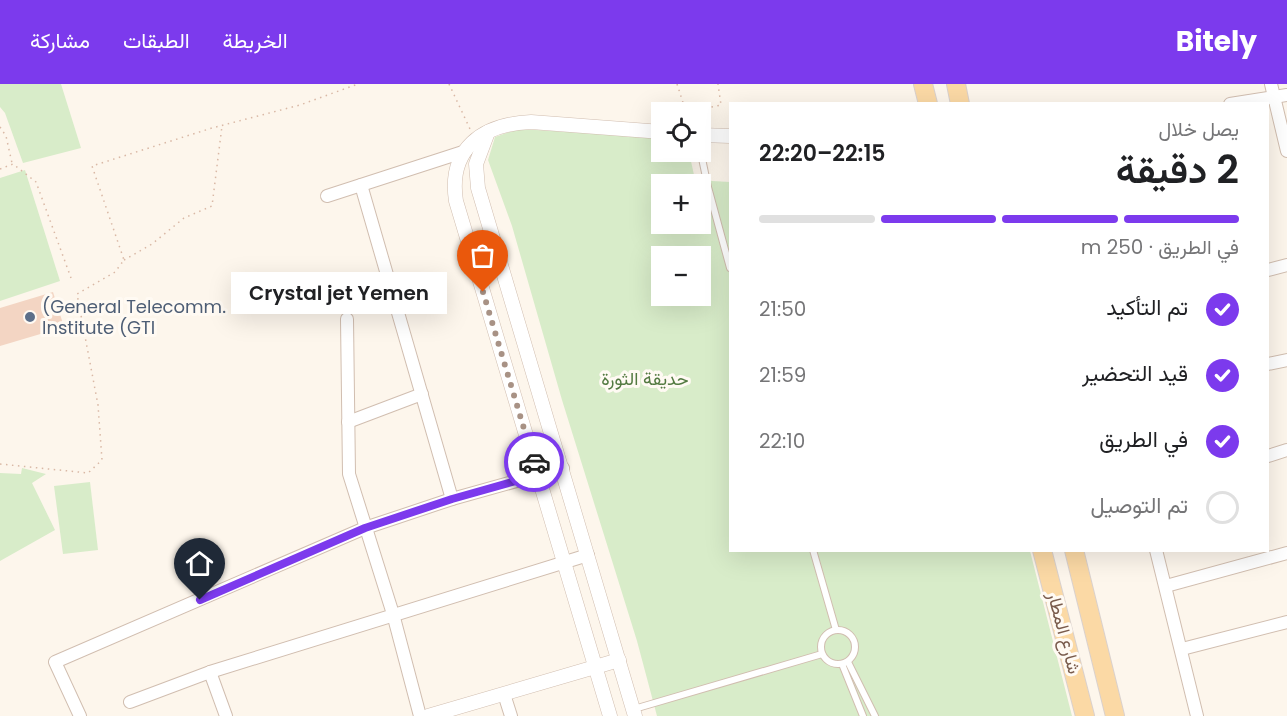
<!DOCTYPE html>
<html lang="ar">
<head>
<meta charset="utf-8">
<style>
  :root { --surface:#fff; --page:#f2f2f2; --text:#202124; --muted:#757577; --line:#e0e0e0; --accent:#7c3aed }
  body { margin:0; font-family:Poppins,Vazirmatn,sans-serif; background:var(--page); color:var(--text); direction:rtl; height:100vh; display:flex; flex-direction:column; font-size:22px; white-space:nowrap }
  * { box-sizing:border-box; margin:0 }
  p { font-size:20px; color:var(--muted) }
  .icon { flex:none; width:33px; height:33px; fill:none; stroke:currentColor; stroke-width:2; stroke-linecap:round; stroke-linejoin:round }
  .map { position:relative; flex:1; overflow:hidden; direction:ltr }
  .drawer { position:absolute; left:729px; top:18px; width:540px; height:450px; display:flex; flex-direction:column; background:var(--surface); border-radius:0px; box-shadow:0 6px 24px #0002; direction:rtl }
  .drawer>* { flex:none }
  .controls { position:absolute; left:651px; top:18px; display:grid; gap:12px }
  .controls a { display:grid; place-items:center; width:60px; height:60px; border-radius:0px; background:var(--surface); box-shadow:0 6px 24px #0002; font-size:30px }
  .pin { position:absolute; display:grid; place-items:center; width:51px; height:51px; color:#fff; margin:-62px -26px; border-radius:50% 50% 50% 0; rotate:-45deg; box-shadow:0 0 6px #0007 }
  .pin .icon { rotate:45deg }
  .courier { position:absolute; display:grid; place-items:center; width:60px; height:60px; margin:-30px; border:4px solid #7c3aed; border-radius:50%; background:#fff; color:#222; box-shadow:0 2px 8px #0007 }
  .bubble { position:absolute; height:42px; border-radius:0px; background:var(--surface); box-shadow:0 6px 24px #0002; font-size:20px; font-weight:600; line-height:42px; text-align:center; direction:rtl }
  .headline em { font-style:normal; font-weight:600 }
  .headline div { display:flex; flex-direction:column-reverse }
  .headline { display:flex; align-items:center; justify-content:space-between; height:102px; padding:0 30px }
  h1 { font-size:39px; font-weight:600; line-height:45px }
  .bar { display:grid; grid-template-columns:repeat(4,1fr); gap:9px 6px; align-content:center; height:72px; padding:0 30px }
  .bar i { height:8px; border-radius:4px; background:var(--line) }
  .bar .active { background:var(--accent) }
  .bar p { grid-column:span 4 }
  ol { padding:0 30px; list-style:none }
  li { display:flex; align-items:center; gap:18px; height:66px }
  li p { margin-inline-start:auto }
  li .icon { padding:6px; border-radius:50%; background:var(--accent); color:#fff; stroke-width:4 }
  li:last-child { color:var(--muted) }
  li i { width:33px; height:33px; border:3px solid var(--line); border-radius:50% }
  header { display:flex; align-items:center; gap:36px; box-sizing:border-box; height:84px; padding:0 30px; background:var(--accent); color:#fff }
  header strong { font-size:28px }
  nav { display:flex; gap:33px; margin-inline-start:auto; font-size:21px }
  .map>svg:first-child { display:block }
</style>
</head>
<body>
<header>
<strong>Bitely</strong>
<nav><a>الخريطة</a><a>الطبقات</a><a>مشاركة</a></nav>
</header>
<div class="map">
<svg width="1287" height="632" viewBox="0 0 1287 632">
  <rect width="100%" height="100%" fill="#fdf6ec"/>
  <g fill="#d8ecc9" fill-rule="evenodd">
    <polygon points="0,0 61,0 81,64 23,79 5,29 0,23"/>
    <path d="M 518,45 L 661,53 L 662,68 L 689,68 L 694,91 L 712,97 L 730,98 L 730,466 L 1030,467 L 1072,632 L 657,632 L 637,557 L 562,316 L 512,142 L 488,76 L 495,53 ZM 662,100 L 700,100 L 700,140 L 662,140 ZM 662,172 L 700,172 L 700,212 L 662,212 Z"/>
    <polygon points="25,86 60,197 0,217 0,94"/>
    <polygon points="22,384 46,390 32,399 55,446 0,477 0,389 21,390"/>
    <polygon points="90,398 98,466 63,470 54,402"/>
  </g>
  <polygon fill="#f3d5c3" points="53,208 64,243 0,262 0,224"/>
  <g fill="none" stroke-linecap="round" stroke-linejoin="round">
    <g stroke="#d1beb0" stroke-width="8">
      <g id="service">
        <polyline points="700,65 708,103 730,184"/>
        <polyline points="813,466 836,546"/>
        <circle cx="838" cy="563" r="17"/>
        <polyline points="848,578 875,632"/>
        <polyline points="842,580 863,632"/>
        <polyline points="634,625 822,570"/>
      </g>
    </g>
    <g stroke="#d1beb0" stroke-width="14">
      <g id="minor">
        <polyline points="1271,0 1287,67"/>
        <polyline points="1230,20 1287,11"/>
        <polyline points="361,101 452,415"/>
        <polyline points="327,112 466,67"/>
        <polyline points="1268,186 1287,181"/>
        <polyline points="347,235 349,390 393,530 420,632"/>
        <polyline points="1268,280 1287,276"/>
        <polyline points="348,338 422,310"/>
        <polyline points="1268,372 1287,366"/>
        <polyline points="1156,466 1197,632"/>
        <polyline points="1166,502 1287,469"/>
        <polyline points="1182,565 1287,538"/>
        <polyline points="210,588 226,632"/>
        <polyline points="504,610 511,632"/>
        <polyline points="130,618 210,588 588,471"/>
        <polyline points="80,632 55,578 365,444 452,415 563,384"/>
      </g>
    </g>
    <g stroke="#d1beb0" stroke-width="15">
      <g id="tertiary">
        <polyline points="488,48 476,80 478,104 635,632"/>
        <polyline points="700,51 730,52"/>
        <polyline points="428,632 619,576"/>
        <path d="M 610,632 L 456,117 C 448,65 482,40 531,38 L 662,48"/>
      </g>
    </g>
    <g stroke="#dad1cd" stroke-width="20">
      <g id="primary">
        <polyline points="923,0 928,20"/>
        <polyline points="956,0 960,20"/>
        <polyline points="1042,466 1085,632"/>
        <polyline points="1074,466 1115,632"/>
      </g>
    </g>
    <g stroke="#d9b8a5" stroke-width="1.5" stroke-dasharray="1.5 4.5" stroke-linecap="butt">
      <polyline points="449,0 470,45"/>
      <polyline points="677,0 686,28"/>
      <polyline points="688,28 721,21 718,0"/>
      <polyline points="0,43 6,52 12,79"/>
      <polyline points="0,85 13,80 36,98 71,194"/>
      <polyline points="124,176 152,160 184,134 212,122 222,42"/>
      <polyline points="0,380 88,389 102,376 98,321 77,210 115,188 124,176 92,82 212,44 300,21 358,0"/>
    </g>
    <use href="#service" stroke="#fff" stroke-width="6"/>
    <use href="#minor" stroke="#fff" stroke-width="12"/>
    <use href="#tertiary" stroke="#fff" stroke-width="14"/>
    <use href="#primary" stroke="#fbd9a5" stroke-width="18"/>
  </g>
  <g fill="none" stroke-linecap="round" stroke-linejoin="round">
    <polyline stroke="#a89285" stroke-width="6" stroke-dasharray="0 10.8" points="483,208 534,378"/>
    <polyline stroke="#7c3aed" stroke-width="8" points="200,516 365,444 452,415 537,391 534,378"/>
  </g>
  <circle fill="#5c6f8a" stroke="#fffaf3" stroke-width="2" cx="30" cy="233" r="6"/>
  <g text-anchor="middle" stroke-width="6" stroke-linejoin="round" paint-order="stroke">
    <g font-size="18" fill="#4e5e75" stroke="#fffaf3" text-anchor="start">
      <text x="42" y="229">(General Telecomm.<tspan x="42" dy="21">Institute (GTI</tspan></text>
    </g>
    <g font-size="18" fill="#537a41" stroke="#fffaf3">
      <text x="645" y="301">حديقة الثورة</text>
    </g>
    <g font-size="18" fill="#7a5c4d" stroke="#fffaf3">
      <text transform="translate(1064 549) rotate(75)" y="6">شارع المطار</text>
    </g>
  </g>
</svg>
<div class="controls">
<a><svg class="icon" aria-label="locate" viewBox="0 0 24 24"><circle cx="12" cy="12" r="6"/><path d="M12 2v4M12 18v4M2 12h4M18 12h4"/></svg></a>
<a>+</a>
<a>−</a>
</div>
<div class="pin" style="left:483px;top:208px;background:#ea580c"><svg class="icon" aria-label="bag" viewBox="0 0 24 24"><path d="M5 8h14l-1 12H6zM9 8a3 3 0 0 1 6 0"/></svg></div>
<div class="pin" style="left:200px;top:516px;background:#1f2937"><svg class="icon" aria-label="home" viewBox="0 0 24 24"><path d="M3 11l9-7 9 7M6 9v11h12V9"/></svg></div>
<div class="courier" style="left:534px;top:378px"><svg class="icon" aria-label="car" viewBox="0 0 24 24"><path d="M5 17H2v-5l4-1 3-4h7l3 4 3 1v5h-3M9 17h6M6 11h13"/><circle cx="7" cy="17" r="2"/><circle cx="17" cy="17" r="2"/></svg></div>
<div class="bubble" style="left:231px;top:188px;width:216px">Crystal jet Yemen</div>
<section class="drawer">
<div class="headline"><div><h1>2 دقيقة</h1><p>يصل خلال</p></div><em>22:15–22:20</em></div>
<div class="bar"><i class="active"></i><i class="active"></i><i class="active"></i><i></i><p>في الطريق · 250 m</p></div>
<ol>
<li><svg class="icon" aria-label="check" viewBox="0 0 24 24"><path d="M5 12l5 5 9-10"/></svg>تم التأكيد<p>21:50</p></li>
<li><svg class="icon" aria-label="check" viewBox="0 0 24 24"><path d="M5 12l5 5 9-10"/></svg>قيد التحضير<p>21:59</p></li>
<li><svg class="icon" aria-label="check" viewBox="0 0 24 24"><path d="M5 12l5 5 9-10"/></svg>في الطريق<p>22:10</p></li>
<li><i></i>تم التوصيل</li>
</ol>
</section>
</div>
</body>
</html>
